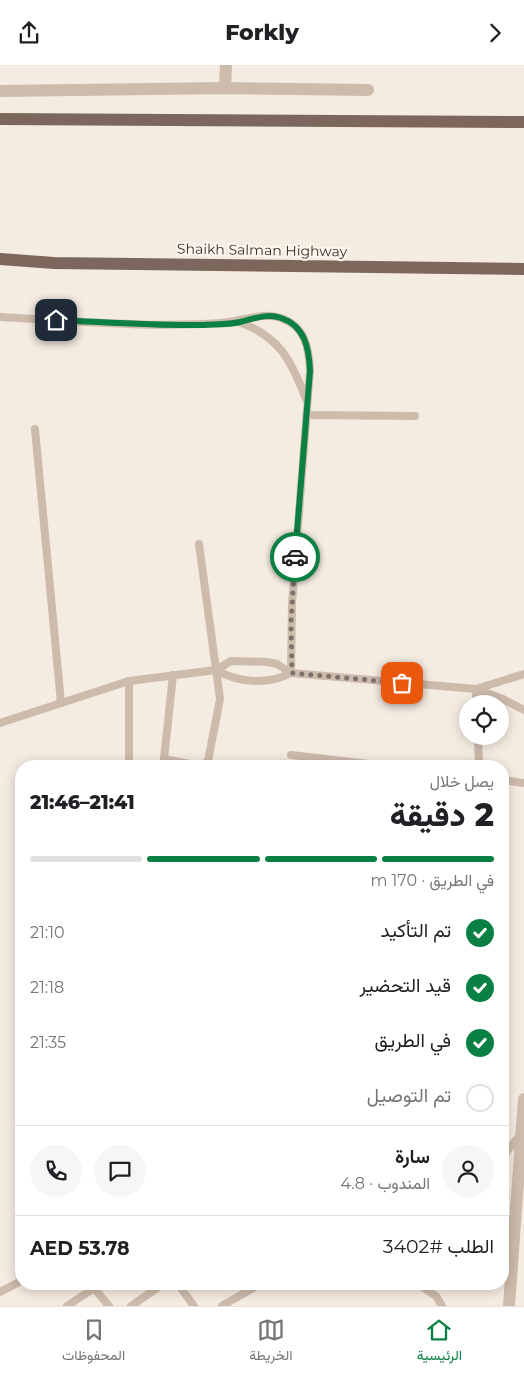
<!DOCTYPE html>
<html lang="ar">
<head>
<meta charset="utf-8">
<style>
  :root { --surface:#fff; --page:#f6f6f6; --text:#202124; --muted:#757577; --line:#e0e0e0; --accent:#0b8043 }
  body { margin:0; font-family:Montserrat,Vazirmatn,sans-serif; background:var(--page); color:var(--text); direction:rtl; height:100vh; display:flex; flex-direction:column; font-size:19px; white-space:nowrap }
  * { box-sizing:border-box; margin:0 }
  p { font-size:16px; color:var(--muted) }
  .icon { flex:none; width:28px; height:28px; fill:none; stroke:currentColor; stroke-width:2; stroke-linecap:round; stroke-linejoin:round }
  .map { position:relative; flex:1; overflow:hidden; direction:ltr }
  .details { position:absolute; left:15px; top:695px; width:494px; height:530px; display:flex; flex-direction:column; background:var(--surface); border-radius:20px; box-shadow:0 2px 12px #0003; direction:rtl }
  .details>* { flex:none }
  .controls { position:absolute; left:459px; top:630px; display:grid; gap:10px }
  .controls a { display:grid; place-items:center; width:50px; height:50px; border-radius:50%; background:var(--surface); box-shadow:0 2px 12px #0003; font-size:25px }
  .pin { position:absolute; display:grid; place-items:center; width:42px; height:42px; color:#fff; margin:-21px; border-radius:10px; box-shadow:0 2px 8px #0006 }
  .courier { position:absolute; display:grid; place-items:center; width:50px; height:50px; margin:-25px; border:4px solid #0b8043; border-radius:50%; background:#fff; color:#222; box-shadow:0 1px 6px #0007 }
  .head em { font-style:normal; font-weight:800 }
  .head div { display:flex; flex-direction:column-reverse }
  .head { display:flex; align-items:center; justify-content:space-between; height:85px; padding:0 15px }
  h1 { font-size:32px; font-weight:800; line-height:38px }
  .bar { display:grid; grid-template-columns:repeat(4,1fr); gap:8px 5px; align-content:center; height:60px; padding:0 15px }
  .bar i { height:6px; border-radius:4px; background:var(--line) }
  .bar .selected { background:var(--accent) }
  .bar p { grid-column:span 4 }
  .line { display:flex; align-items:center; gap:12px; padding:0 15px; border-top:1px solid var(--line) }
  .line div { flex:1 }
  .round { display:grid; place-items:center; flex:none; width:52px; height:52px; border-radius:26px; background:var(--page) }
  ol { padding:0 15px; list-style:none }
  li { display:flex; align-items:center; gap:15px; height:55px }
  li p { margin-inline-start:auto }
  li .icon { padding:5px; border-radius:50%; background:var(--accent); color:#fff; stroke-width:4 }
  li:last-child { color:var(--muted) }
  li i { width:28px; height:28px; border:2px solid var(--line); border-radius:50% }
  header { display:flex; justify-content:space-between; align-items:center; height:65px; padding:0 15px; background:var(--surface); font-size:22px; font-weight:800 }
  .tab-bar { display:flex; justify-content:space-around; align-items:center; height:70px; border-top:1px solid var(--line); background:var(--surface); font-size:14px; color:var(--muted) }
  .tab-bar a { display:grid; justify-items:center; gap:2px }
  .tab-bar .selected { color:var(--accent) }
  .map>svg:first-child { display:block }
</style>
</head>
<body>
<header><svg class="icon" aria-label="forward" viewBox="0 0 24 24"><path d="M9 5l7 7-7 7"/></svg>Forkly<svg class="icon" aria-label="share" viewBox="0 0 24 24"><path d="M12 15V3M7 8l5-5 5 5M5 13v7h14v-7"/></svg></header>
<div class="map">
<svg width="524" height="1241" viewBox="0 0 524 1241">
  <rect width="100%" height="100%" fill="#f4ebe1"/>
  <g fill="none" stroke-linecap="round" stroke-linejoin="round">
    <g stroke="#cdbbac" stroke-width="8">
      <path d="M 0,252 C 73,256 148,263 221,258 C 240,257 263,246 281,253 C 305,261 309,283 310,305 L 292,539 L 291,608"/>
      <path d="M 239,257 C 280,272 291,295 306,334"/>
      <polyline points="306,350 415,351"/>
      <polyline points="35,364 61,638"/>
      <path d="M 216,605 C 239,618 268,620 291,608"/>
      <polyline points="173,610 164,694 201,701 208,696 220,634 199,479"/>
      <polyline points="476,624 524,609"/>
      <polyline points="476,624 476,639"/>
      <polyline points="0,658 129,616 216,605 231,596 268,597 277,599 291,608 476,624 503,634 524,645"/>
      <polyline points="478,671 479,701"/>
      <polyline points="291,690 386,701"/>
      <polyline points="129,701 129,616"/>
      <polyline points="502,715 524,718"/>
      <polyline points="502,1093 520,1070"/>
      <polyline points="502,1184 511,1199"/>
      <polyline points="178,1219 194,1241"/>
      <polyline points="418,1219 436,1231 442,1241"/>
      <polyline points="94,1223 109,1241"/>
      <polyline points="0,1227 21,1216"/>
      <polyline points="67,1241 100,1219"/>
      <polyline points="131,1241 163,1219"/>
      <polyline points="222,1241 260,1219"/>
    </g>
    <g stroke="#cdbbac" stroke-width="12">
      <polyline points="225,23 226,0"/>
      <polyline points="0,26 225,23 368,25"/>
    </g>
    <polyline stroke="#cdbbac" stroke-width="12" points="509,1241 524,1034"/>
    <g stroke="#7d675c" stroke-width="12">
      <polyline points="0,54 524,57"/>
      <polyline points="0,194 54,198 524,204"/>
    </g>
  </g>
  <g fill="none" stroke-linecap="round" stroke-linejoin="round">
    <polyline stroke="#7c716b" stroke-width="5" stroke-dasharray="0 9" points="295,492 291,558 292,608 402,618"/>
    <path stroke="#0b8043" stroke-width="6" d="M 56,255 C 105,257 153,261 202,260 C 214,259 228,260 240,257 C 253,254 267,248 281,253 C 305,261 309,283 310,306 L 295,492"/>
  </g>
  <g text-anchor="middle" stroke-width="4.5" stroke-linejoin="round" paint-order="stroke">
    <g font-size="14" fill="#3b302b" stroke="#fbf5ee">
      <text transform="translate(262 185) rotate(1)" y="5">Shaikh Salman Highway</text>
    </g>
  </g>
</svg>
<div class="controls">
<a><svg class="icon" aria-label="locate" viewBox="0 0 24 24"><circle cx="12" cy="12" r="6"/><path d="M12 2v4M12 18v4M2 12h4M18 12h4"/></svg></a>
</div>
<div class="pin" style="left:402px;top:618px;background:#ea580c"><svg class="icon" aria-label="bag" viewBox="0 0 24 24"><path d="M5 8h14l-1 12H6zM9 8a3 3 0 0 1 6 0"/></svg></div>
<div class="pin" style="left:56px;top:255px;background:#1f2937"><svg class="icon" aria-label="home" viewBox="0 0 24 24"><path d="M3 11l9-7 9 7M6 9v11h12V9"/></svg></div>
<div class="courier" style="left:295px;top:492px"><svg class="icon" aria-label="car" viewBox="0 0 24 24"><path d="M5 17H2v-5l4-1 3-4h7l3 4 3 1v5h-3M9 17h6M6 11h13"/><circle cx="7" cy="17" r="2"/><circle cx="17" cy="17" r="2"/></svg></div>
<section class="details">
<div class="head"><div><h1>2 دقيقة</h1><p>يصل خلال</p></div><em>21:41–21:46</em></div>
<div class="bar"><i class="selected"></i><i class="selected"></i><i class="selected"></i><i></i><p>في الطريق · 170 m</p></div>
<ol>
<li><svg class="icon" aria-label="check" viewBox="0 0 24 24"><path d="M5 12l5 5 9-10"/></svg>تم التأكيد<p>21:10</p></li>
<li><svg class="icon" aria-label="check" viewBox="0 0 24 24"><path d="M5 12l5 5 9-10"/></svg>قيد التحضير<p>21:18</p></li>
<li><svg class="icon" aria-label="check" viewBox="0 0 24 24"><path d="M5 12l5 5 9-10"/></svg>في الطريق<p>21:35</p></li>
<li><i></i>تم التوصيل</li>
</ol>
<div class="line" style="height:90px"><a class="round"><svg class="icon" aria-label="person" viewBox="0 0 24 24"><circle cx="12" cy="8" r="4"/><path d="M4 21q1-7 8-7t8 7"/></svg></a><div><b>سارة</b><p>المندوب · 4.8</p></div><a class="round"><svg class="icon" aria-label="chat" viewBox="0 0 24 24"><path d="M4 5h16v11H9l-5 4z"/></svg></a><a class="round"><svg class="icon" aria-label="phone" viewBox="0 0 24 24"><path d="M5 4h4l2 5-3 2q2 4 5 5l2-3 5 2v4C11 20 4 13 5 4z"/></svg></a></div>
<div class="line" style="height:65px"><div>الطلب #3402</div><b>AED 53.78</b></div>
</section>
</div>
<nav class="tab-bar">
<a class="selected"><svg class="icon" aria-label="home" viewBox="0 0 24 24"><path d="M3 11l9-7 9 7M6 9v11h12V9"/></svg>الرئيسية</a>
<a><svg class="icon" aria-label="map" viewBox="0 0 24 24"><path d="M3 6l6-2 6 2 6-2v14l-6 2-6-2-6 2zM9 4v14M15 6v14"/></svg>الخريطة</a>
<a><svg class="icon" aria-label="saved" viewBox="0 0 24 24"><path d="M7 4h10v16l-5-4-5 4z"/></svg>المحفوظات</a>
</nav>
</body>
</html>
